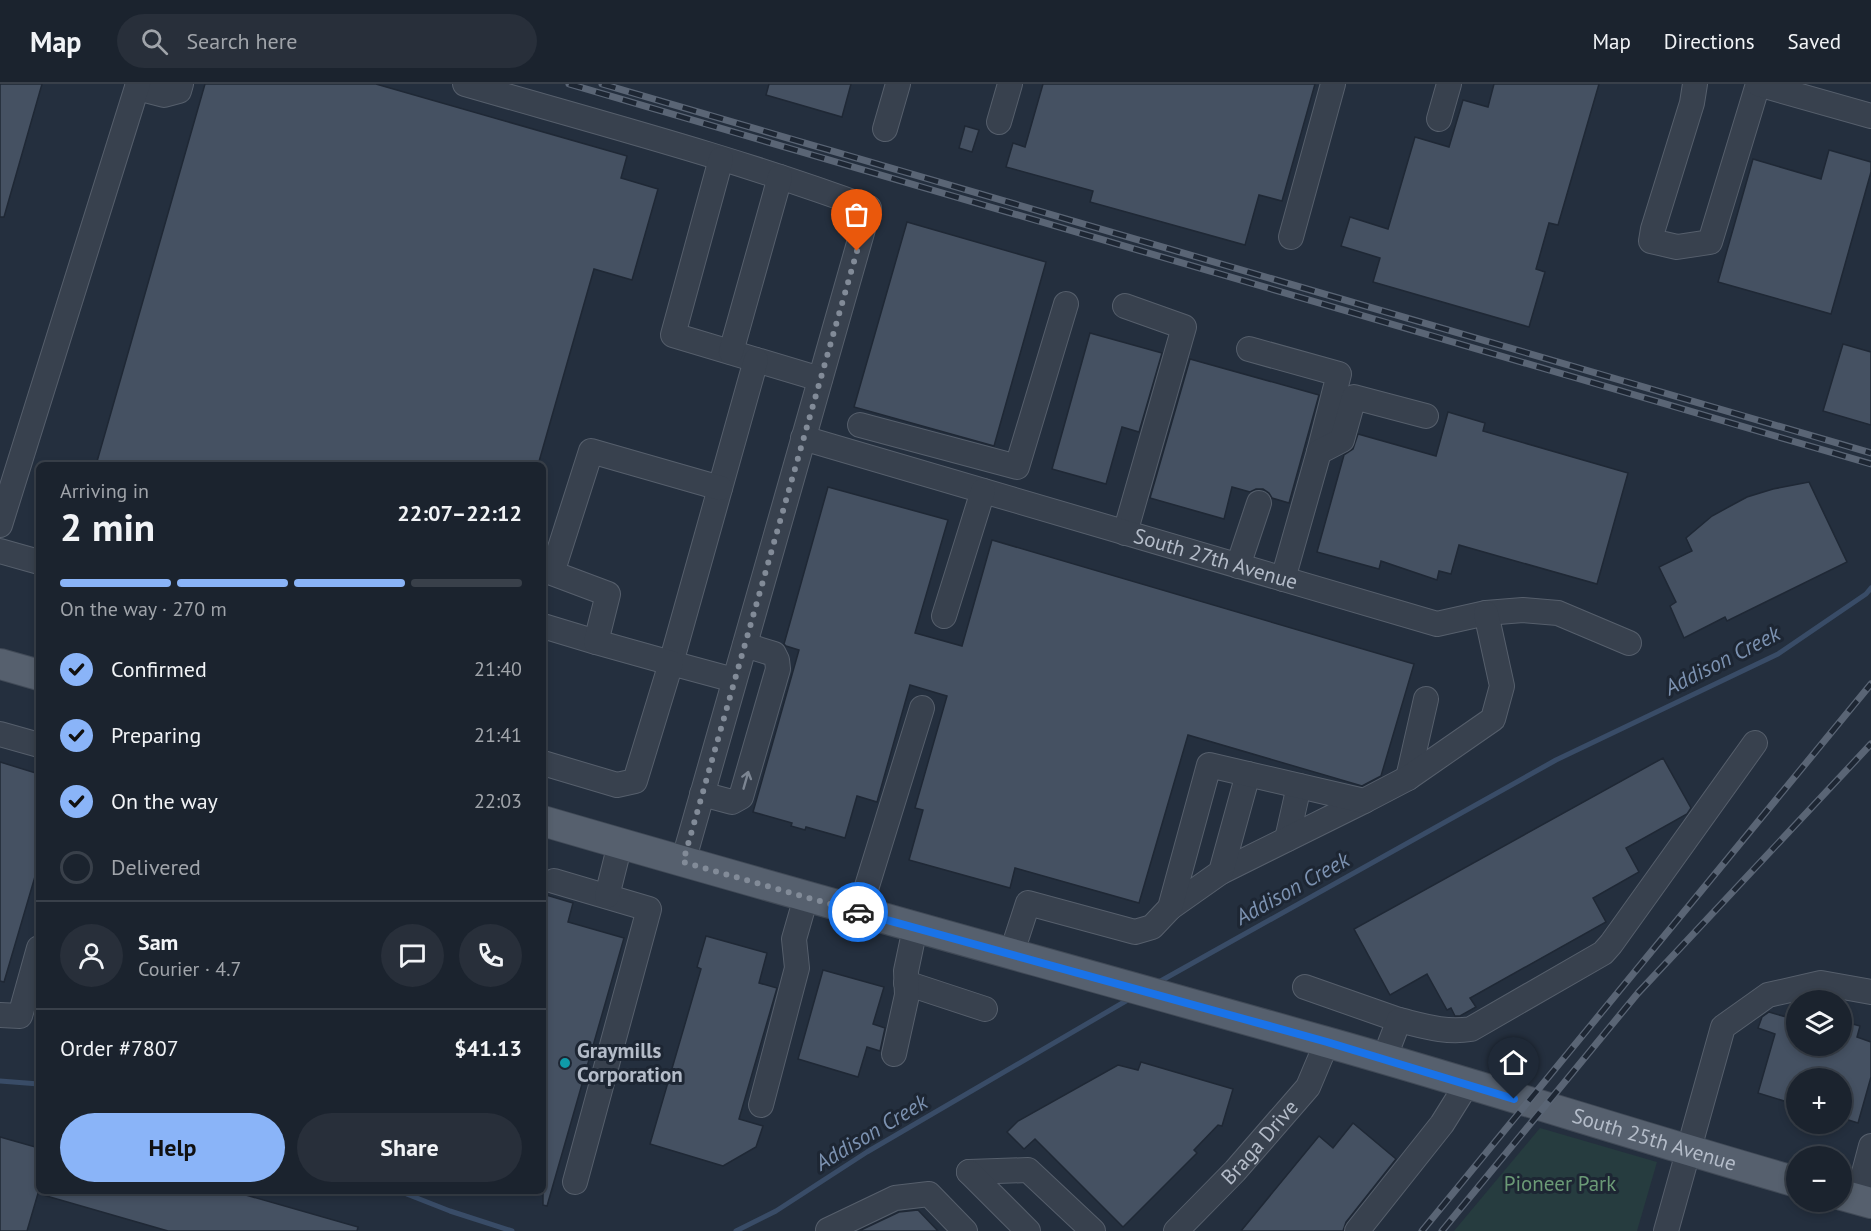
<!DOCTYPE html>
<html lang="en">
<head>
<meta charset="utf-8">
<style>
  :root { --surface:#1b232e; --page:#282f3a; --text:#f1f3f6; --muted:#a0a4aa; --line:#39404a; --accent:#8ab4f8 }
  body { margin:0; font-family:"PT Sans",sans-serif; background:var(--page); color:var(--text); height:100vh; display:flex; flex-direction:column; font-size:22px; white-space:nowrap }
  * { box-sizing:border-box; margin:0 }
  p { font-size:20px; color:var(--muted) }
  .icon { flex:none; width:33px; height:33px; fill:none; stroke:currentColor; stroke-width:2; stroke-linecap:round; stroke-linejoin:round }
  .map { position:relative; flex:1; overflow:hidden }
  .details { position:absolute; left:36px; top:378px; width:510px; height:732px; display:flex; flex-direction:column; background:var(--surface); border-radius:9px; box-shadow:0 3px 9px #0003,0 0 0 2px var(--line) }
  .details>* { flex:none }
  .tools { position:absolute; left:1786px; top:906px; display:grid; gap:12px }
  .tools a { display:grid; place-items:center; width:66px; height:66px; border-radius:50%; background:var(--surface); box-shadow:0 3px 9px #0003,0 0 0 2px var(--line); font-size:30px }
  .pin { position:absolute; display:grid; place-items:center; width:51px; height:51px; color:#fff; margin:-62px -26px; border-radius:50% 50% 50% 0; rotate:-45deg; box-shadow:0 0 6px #0007 }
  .pin .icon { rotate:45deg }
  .courier { position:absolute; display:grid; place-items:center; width:60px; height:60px; margin:-30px; border:4px solid #1a73e8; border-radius:50%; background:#fff; color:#222; box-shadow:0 2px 8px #0007 }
  .overview em { font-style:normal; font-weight:700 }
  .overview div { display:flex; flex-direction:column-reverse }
  .overview { display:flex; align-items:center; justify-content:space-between; height:102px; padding:0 24px }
  h1 { font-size:39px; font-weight:700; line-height:45px }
  .bar { display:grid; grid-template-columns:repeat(4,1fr); gap:9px 6px; align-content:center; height:72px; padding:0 24px }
  .bar i { height:8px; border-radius:4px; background:var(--line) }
  .bar .on { background:var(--accent) }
  .bar p { grid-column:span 4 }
  .line { display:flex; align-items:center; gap:15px; padding:0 24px; border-top:2px solid var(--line) }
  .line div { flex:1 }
  .round { display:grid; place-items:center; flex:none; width:63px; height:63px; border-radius:32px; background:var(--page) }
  ol { padding:0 24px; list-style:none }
  li { display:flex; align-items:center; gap:18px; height:66px }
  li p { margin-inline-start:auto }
  li .icon { padding:6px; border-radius:50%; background:var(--accent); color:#111; stroke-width:4 }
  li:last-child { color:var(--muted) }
  li i { width:33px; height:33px; border:3px solid var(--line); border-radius:50% }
  .primary-button { display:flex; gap:12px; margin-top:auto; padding:12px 24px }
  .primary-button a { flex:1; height:69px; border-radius:36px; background:var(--accent); color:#111; font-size:24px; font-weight:700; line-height:69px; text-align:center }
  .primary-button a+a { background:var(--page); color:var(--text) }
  header { display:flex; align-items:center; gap:36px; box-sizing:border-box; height:84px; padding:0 30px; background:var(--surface); border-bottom:2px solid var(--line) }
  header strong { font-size:28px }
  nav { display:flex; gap:33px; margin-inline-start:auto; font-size:21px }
  .search { width:420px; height:54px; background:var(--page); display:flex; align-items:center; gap:15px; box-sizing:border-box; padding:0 21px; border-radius:33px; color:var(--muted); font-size:22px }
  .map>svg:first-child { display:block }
</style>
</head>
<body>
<header>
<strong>Map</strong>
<div class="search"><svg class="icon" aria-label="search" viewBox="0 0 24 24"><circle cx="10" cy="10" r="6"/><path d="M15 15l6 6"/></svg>Search here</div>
<nav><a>Map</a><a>Directions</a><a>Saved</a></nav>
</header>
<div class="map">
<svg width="1871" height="1147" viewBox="0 0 1871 1147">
  <rect width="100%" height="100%" fill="#242f3e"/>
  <polygon fill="#263c3f" points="1540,1044 1657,1078 1637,1147 1454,1147"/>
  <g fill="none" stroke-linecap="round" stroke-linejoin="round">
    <g stroke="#394c67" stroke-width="5">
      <polyline points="1157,899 1556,676 1778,570 1866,510 1871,504"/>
      <polyline points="0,997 39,1000"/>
      <polyline points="399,1107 450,1127 512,1147"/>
      <polyline points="736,1147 776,1127 867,1068 1131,914"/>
    </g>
  </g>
  <g fill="#455162" stroke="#1f2835" stroke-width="1.5">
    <polygon points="0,0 42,0 4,133 0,133"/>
    <polygon points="205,0 376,0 627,72 621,94 658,105 632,196 594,185 538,381 96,381"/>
    <polygon points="769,0 851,0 842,33 766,11"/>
    <polygon points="1043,0 1315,0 1282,117 1259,111 1245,161 1090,118 1093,107 1006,83 1013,59 1025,63"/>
    <polygon points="1494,0 1599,0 1558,141 1549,139 1536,185 1545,188 1529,243 1373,198 1380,174 1341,162 1350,133 1388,145 1415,53 1449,63 1463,16 1488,23"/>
    <polygon points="965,42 979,46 972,68 959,64"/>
    <polygon points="1829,66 1871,78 1871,88 1831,230 1718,198 1753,75 1821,95"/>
    <polygon points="907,138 1046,178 994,362 854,323"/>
    <polygon points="1090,249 1162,269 1139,348 1122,343 1106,400 1052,385"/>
    <polygon points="1843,260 1871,268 1871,341 1823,327"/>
    <polygon points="1190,275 1319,311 1289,419 1272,414 1269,409 1263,405 1256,405 1250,408 1232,403 1224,435 1150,414"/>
    <polygon points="1448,328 1485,339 1483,347 1628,389 1597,500 1459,461 1451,490 1439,487 1437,496 1381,477 1379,485 1317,468 1344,371 1353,365 1358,350 1436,372"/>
    <polygon points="1809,398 1847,478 1727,537 1725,533 1684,554 1670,522 1676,518 1659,483 1692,467 1686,454 1712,432 1747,413 1773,405"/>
    <polygon points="828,403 948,436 915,549 962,562 992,456 1414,580 1381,692 1362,702 1188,651 1139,819 1015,784 1010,804 909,776 923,726 915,724 947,612 910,601 877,718 857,712 845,754 806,743 805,746 791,742 792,739 753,728 799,566 786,562 784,560"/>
    <polygon points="1663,674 1691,724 1687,730 1626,764 1639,788 1593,814 1606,838 1470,914 1476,923 1460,932 1455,932 1451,924 1447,926 1427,890 1390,911 1354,845"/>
    <polygon points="0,678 39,690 39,779 4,898 0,897"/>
    <polygon points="543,810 573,819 568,838 624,854 547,1122 543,1121"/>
    <polygon points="706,852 767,869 759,899 777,904 739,1035 763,1042 756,1063 723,1082 650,1060 701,885 697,883"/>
    <polygon points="823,886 884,903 873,940 885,944 880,967 867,963 858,993 798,975"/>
    <polygon points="1769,928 1793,935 1789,949 1797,952 1797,962 1842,962 1842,937 1860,942 1857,953 1871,958 1871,993 1858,1039 1842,1034 1842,994 1797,994 1797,1021 1758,1009 1775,950 1758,944 1762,933"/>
    <polygon points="1141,978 1233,1005 1222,1042 1218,1041 1194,1066 1197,1069 1123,1143 1035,1055 1024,1065 1007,1048 1018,1037 1118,981 1138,986"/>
    <polygon points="1353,1039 1396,1075 1346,1138 1343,1147 1241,1147 1319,1052 1333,1064"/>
    <polygon points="0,1053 39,1064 39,1106 27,1147 0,1147"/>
    <polygon points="43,1107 232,1107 358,1143 357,1147 168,1147 43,1111"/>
    <polygon points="918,1126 938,1147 859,1147 899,1128"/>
  </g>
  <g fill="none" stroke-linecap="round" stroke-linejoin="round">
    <g stroke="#565f6c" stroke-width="26">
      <g id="minor">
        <path d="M 465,0 C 600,39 737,75 869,124 L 683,778"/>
        <polyline points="1695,0 1692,19 1653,145 1651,157 1677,163 1710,158 1758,0"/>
        <polyline points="1758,0 1871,32"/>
        <polyline points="137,4 164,11 179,7 181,0"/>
        <polyline points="1439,35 1449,0"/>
        <polyline points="999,38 1010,0"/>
        <polyline points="885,45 898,0"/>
        <polyline points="721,75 673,251 820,295"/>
        <polyline points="1291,153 1333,0"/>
        <polyline points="1125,222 1184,243 1125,449"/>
        <polyline points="1249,265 1339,290 1319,368"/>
        <polyline points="731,268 780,93"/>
        <polyline points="860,341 1017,383 1066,220"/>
        <path id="s1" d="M 803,354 L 1437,540 L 1486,529 L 1523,526 L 1558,529 L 1629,559"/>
        <polyline points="0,441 138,0"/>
        <polyline points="0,467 39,478"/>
        <polyline points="1238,482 1259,419"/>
        <polyline points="1283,495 1319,368 1342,356 1354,313 1426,332"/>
        <polyline points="944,532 983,407"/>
        <polyline points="543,542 596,558"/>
        <polyline points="734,596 671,579 756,276"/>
        <polyline points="0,650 39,661"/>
        <polyline points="543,679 617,701 635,697 671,579 596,558 608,510 552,489 591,367 720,404"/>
        <polyline points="1408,694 1426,615"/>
        <polyline points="702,710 732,718 741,713 778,585 777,576 774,570 745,561"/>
        <polyline points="1287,755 1299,702"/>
        <polyline points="1221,788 1364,717"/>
        <polyline points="554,797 649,825 575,1098"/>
        <polyline points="607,812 620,760"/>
        <polyline points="1170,824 1221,788 1248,690"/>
        <polyline points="859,828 922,624"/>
        <polyline points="1011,871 1028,819 1135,848 1152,843 1170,824 1209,681 1364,717 1408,694 1493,635 1502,602 1486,529"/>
        <polyline points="906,899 985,925"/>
        <polyline points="1305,903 1399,936"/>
        <polyline points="0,931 20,932 39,864"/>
        <polyline points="894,970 907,911 906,887 915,844"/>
        <path d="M 1384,975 L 1399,936 C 1424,942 1445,949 1471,945 L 1603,869 L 1611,860 L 1755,659"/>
        <polyline points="761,1021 797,884 794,855 806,813"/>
        <polyline points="969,1088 1028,1086 1093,1147"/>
        <polyline points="969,1088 1028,1147"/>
        <polyline points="1857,1115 1871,1062"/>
        <polyline points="828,1146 895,1114 929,1110 965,1147"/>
        <path id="s2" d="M 1176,1147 L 1235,1087 L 1308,1003 L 1327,958"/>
        <polyline points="1357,1147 1442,1040 1467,1000"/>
        <polyline points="1666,1147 1723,943 1768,911 1821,899 1871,908"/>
      </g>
    </g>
    <g stroke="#414a57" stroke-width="32">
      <g id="major">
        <polyline points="0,580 39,591"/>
        <path id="s3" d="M 543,737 C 803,813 1065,884 1326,958 C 1483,1002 1639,1053 1797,1098"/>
        <polyline points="1842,1111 1871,1119"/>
      </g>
    </g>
    <use href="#minor" stroke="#38414e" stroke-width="24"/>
    <use href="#major" stroke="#56606e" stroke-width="30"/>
    <g stroke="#5a6575" stroke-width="7">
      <g id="rail">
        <polyline points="569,0 1871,380"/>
        <polyline points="602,0 1871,369"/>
        <polyline points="1422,1147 1871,600"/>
        <polyline points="1442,1147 1638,909 1871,660"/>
      </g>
    </g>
    <use href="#rail" stroke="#1d2633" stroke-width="4.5" stroke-dasharray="14" stroke-linecap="butt"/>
  </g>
  <defs><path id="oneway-shaft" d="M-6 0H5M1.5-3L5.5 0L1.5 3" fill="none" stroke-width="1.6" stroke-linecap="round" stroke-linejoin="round" transform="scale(1.5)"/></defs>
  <use stroke="#7c8592" href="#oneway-shaft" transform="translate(746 696) rotate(-74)"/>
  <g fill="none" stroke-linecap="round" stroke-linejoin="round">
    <polyline stroke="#828b98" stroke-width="6" stroke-dasharray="0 10.8" points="857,167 683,778 858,828"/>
    <polyline stroke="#1a73e8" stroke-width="8" points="858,828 1327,958 1514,1015"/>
  </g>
  <circle fill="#0f9aa8" stroke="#1d2633" stroke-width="2" cx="565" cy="979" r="6"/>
  <g text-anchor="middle" stroke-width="6" stroke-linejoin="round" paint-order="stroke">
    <g font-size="21" fill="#b4bcc9" stroke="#1d2633">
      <text dy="7" stroke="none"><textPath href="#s1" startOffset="430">South 27th Avenue</textPath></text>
      <text dy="7" stroke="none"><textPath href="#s3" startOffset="1156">South 25th Avenue</textPath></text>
      <text dy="7" stroke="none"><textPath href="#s2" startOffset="122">Braga Drive</textPath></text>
    </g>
    <g font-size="21" font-weight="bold" fill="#b4bcc9" stroke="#1d2633" text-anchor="start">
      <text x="577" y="974">Graymills<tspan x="577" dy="24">Corporation</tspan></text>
    </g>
    <g font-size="21" fill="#6b9a76" stroke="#1d2633">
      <text x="1560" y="1107">Pioneer Park</text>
    </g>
    <g font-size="22" font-style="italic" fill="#7c92b1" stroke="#1d2633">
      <text transform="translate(1722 576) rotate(-27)" y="8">Addison Creek</text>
      <text transform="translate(1292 804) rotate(-29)" y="8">Addison Creek</text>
      <text transform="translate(871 1048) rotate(-31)" y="8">Addison Creek</text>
    </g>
  </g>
</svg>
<div class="tools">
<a><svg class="icon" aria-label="layers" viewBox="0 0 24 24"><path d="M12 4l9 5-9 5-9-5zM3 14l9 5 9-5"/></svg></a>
<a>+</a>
<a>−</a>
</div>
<div class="pin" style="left:857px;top:167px;background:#ea580c"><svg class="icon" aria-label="bag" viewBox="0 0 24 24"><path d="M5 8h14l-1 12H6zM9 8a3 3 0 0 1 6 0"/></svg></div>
<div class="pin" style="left:1514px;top:1015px;background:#1f2937"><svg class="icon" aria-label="home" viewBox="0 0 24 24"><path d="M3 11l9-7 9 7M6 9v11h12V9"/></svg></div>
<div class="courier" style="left:858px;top:828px"><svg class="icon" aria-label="car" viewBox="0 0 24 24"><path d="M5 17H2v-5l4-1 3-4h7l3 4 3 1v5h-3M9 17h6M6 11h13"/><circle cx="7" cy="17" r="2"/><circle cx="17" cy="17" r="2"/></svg></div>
<section class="details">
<div class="overview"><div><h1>2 min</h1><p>Arriving in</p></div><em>22:07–22:12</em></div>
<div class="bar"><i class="on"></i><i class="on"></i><i class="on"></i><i></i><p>On the way · 270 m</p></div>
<ol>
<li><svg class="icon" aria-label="check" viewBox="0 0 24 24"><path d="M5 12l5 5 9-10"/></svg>Confirmed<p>21:40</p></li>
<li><svg class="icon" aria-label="check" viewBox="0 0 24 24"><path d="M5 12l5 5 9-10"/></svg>Preparing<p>21:41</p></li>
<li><svg class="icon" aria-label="check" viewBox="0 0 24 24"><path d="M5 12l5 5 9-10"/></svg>On the way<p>22:03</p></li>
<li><i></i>Delivered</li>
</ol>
<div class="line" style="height:108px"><a class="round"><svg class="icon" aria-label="person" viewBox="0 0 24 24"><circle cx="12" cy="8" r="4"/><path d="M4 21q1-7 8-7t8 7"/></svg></a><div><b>Sam</b><p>Courier · 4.7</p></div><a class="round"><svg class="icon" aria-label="chat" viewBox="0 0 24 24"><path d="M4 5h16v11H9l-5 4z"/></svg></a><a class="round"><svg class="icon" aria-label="phone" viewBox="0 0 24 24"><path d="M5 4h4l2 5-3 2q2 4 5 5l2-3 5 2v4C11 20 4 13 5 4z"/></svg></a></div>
<div class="line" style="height:78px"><div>Order #7807</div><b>$41.13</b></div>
<div class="primary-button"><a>Help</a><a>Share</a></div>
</section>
</div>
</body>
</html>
